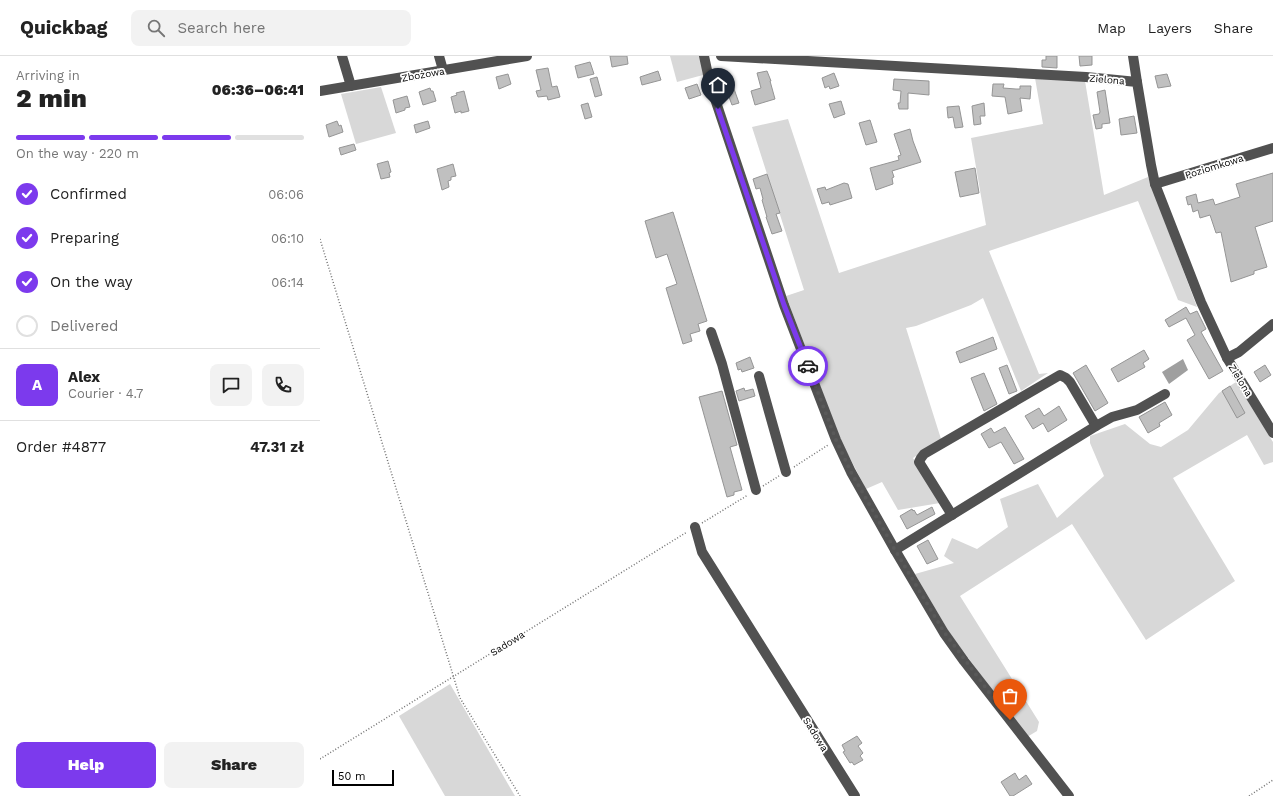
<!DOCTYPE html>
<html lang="en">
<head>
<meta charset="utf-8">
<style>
  :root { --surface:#fff; --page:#f2f2f2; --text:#222; --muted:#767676; --line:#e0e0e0; --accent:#7c3aed }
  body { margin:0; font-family:"Work Sans",sans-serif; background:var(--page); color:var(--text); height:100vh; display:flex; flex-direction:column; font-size:15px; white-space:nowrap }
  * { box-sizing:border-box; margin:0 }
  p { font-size:13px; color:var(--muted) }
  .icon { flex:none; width:22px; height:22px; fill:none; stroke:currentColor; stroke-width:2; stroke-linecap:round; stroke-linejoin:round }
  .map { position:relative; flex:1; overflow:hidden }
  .drawer { display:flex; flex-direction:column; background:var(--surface); width:320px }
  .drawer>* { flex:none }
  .scale { position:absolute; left:12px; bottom:10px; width:62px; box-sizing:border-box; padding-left:4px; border:2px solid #000; border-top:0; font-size:11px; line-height:14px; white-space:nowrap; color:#000; -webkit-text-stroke:3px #fff; paint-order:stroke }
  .pin { position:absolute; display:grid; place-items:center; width:34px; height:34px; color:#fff; margin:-41px -17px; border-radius:50% 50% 50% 0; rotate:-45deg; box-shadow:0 0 4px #0007 }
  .pin .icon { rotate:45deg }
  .courier { position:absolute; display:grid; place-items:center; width:40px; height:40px; margin:-20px; border:3px solid #7c3aed; border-radius:50%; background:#fff; color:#222; box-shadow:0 1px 5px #0007 }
  .head em { font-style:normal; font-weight:800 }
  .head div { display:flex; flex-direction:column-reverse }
  .head { display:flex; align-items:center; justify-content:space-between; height:68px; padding:0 16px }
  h1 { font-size:26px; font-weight:800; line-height:30px }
  .bar { display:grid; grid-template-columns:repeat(4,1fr); gap:6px 4px; align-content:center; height:48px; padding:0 16px }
  .bar i { height:5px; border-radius:3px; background:var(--line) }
  .bar .current { background:var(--accent) }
  .bar p { grid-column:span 4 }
  .line { display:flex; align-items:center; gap:10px; padding:0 16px; border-top:1px solid var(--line) }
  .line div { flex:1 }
  .round { display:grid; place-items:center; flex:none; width:42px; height:42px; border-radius:8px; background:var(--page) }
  ol { padding:0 16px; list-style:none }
  li { display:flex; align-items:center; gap:12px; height:44px }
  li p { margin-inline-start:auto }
  li .icon { padding:4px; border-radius:50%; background:var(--accent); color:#fff; stroke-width:4 }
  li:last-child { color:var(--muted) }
  li i { width:22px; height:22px; border:2px solid var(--line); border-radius:50% }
  .cta { display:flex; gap:8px; margin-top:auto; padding:8px 16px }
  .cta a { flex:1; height:46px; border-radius:8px; background:var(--accent); color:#fff; font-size:16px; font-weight:800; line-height:46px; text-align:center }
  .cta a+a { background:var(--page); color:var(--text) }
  header { display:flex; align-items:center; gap:24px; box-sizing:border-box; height:56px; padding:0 20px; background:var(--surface); border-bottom:1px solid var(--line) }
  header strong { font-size:19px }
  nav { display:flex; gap:22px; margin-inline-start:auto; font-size:14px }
  .search { width:280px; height:36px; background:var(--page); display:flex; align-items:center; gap:10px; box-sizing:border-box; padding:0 14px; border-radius:8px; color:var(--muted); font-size:15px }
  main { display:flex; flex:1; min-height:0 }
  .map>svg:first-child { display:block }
</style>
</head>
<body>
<header>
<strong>Quickbag</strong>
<div class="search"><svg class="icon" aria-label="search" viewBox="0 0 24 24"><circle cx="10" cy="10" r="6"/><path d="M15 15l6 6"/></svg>Search here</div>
<nav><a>Map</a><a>Layers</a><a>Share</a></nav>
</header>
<main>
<section class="drawer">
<div class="head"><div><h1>2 min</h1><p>Arriving in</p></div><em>06:36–06:41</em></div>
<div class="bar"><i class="current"></i><i class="current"></i><i class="current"></i><i></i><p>On the way · 220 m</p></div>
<ol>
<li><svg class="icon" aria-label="check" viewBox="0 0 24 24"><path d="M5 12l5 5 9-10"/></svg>Confirmed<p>06:06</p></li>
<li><svg class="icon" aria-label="check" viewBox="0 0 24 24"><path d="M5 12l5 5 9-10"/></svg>Preparing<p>06:10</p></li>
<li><svg class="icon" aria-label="check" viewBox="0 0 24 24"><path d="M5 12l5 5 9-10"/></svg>On the way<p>06:14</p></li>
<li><i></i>Delivered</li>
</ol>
<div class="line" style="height:72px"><b class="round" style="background:var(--accent);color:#fff">A</b><div><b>Alex</b><p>Courier · 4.7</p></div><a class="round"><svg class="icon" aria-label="chat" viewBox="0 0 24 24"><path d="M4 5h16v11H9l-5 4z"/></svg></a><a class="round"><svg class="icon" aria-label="phone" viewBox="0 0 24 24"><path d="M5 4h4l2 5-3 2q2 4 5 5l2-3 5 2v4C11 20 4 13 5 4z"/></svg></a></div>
<div class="line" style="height:52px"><div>Order #4877</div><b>47.31 zł</b></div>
<div class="cta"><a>Help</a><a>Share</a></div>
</section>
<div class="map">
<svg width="953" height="740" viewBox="0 0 953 740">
  <rect width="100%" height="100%" fill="#fff"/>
  <g fill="#d8d8d8">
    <polygon points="350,0 381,0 383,19 357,26"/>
    <polygon points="715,22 765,25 784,139 828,121 877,251 858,244 818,145 669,195 719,318 728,317 701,335 663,242 651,249 596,270 586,272 621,383 593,402 620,447 578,454 562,426 546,433 521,385 466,240 484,234 432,71 468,63 519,217 666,169 651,82 723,68"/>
    <polygon points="61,31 76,77 36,88 21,38"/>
    <polygon points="916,326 953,386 953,406 944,409 927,379 853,422 915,525 826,584 752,468 640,540 719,666 717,675 707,681 629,576 595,518 634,507 624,500 632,482 657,493 688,471 680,443 718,428 737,462 784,420 770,387 770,380 805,368 830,388 841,391 868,374 899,337"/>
    <polygon points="130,628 195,740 125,740 79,660"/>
  </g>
  <polygon fill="#9f9f9f" points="863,303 868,314 849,328 842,316"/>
  <g fill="#c0c0c0" stroke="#959595">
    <polygon points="290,0 307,0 308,8 292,11"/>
    <polygon points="726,0 737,0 737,12 722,11 722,4 726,4"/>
    <polygon points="759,0 772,0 772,9 760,10"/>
    <polygon points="270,6 274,18 258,22 255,10"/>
    <polygon points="228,12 232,31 237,30 240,41 228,44 227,40 218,41 216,35 221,34 216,14"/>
    <polygon points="338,15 341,24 322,29 320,21"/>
    <polygon points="447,15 451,25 450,25 455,43 435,49 431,35 441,32 437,17"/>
    <polygon points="514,17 519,30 510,33 509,30 505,32 502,22"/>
    <polygon points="188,18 191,28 179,33 176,21"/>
    <polygon points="847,18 851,30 838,32 835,20"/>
    <polygon points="277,21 282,39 275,41 270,23"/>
    <polygon points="574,23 609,25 609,39 588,37 588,53 579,53 578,47 580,47 581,35 573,34"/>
    <polygon points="403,25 413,30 419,47 412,49"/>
    <polygon points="377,28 381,39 369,43 365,32"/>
    <polygon points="673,28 684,28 683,32 696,33 700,33 700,30 711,30 710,43 700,42 702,55 688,58 685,41 672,40"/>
    <polygon points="110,32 111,35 113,35 116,45 103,49 99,36"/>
    <polygon points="785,34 790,67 782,68 782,72 776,73 773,59 779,58 780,56 777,36"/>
    <polygon points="144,35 149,55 141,57 141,55 135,57 131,41 137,39 136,37"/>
    <polygon points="87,40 90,51 85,52 85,54 76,57 73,44"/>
    <polygon points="521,45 525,58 514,62 509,48"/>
    <polygon points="268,47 272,61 265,63 261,49"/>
    <polygon points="664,47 665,60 660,60 661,68 654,69 652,50"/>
    <polygon points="639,50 643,71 635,72 633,61 628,62 627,51"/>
    <polygon points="814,60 817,77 801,79 799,63"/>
    <polygon points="550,64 557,86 546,89 539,67"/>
    <polygon points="17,65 19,70 21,69 23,76 9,81 6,69"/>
    <polygon points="108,65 110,72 96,77 94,69"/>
    <polygon points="590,73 593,85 601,106 572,115 574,121 572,122 573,128 556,134 550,112 579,104 578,100 581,99 574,78"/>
    <polygon points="34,88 36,94 21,99 19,92"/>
    <polygon points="68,105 71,116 69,117 70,121 61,123 57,108"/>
    <polygon points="133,108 136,120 131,121 131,124 128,125 129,131 122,134 117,113"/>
    <polygon points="655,112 659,137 640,141 635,116"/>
    <polygon points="953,117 953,165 935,171 947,211 934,215 934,218 911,226 901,176 896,177 890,159 880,162 878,154 873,156 871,148 868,149 866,141 876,138 878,147 893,143 895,149 920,141 916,128"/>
    <polygon points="447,118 460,157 456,158 462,175 452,178 446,161 447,161 442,144 443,143 440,132 436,133 433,123"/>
    <polygon points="524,127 528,128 532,142 510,149 509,146 502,148 497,133 505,131 506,134"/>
    <polygon points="353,156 387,265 378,268 380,275 370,278 372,285 363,288 346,232 357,228 347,198 336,202 325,165"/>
    <polygon points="866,251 870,258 877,255 886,273 881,276 903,315 889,323 867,284 875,279 866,262 849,271 845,264"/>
    <polygon points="673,281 677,293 640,307 636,296"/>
    <polygon points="824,294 829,303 823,307 825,311 798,326 791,313"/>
    <polygon points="430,301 434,312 422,316 421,313 418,314 416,307"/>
    <polygon points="687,309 697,335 689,338 679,312"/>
    <polygon points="766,309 788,347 775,355 753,317"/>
    <polygon points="945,309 951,319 940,326 934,316"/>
    <polygon points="664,317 677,348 664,355 651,322"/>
    <polygon points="910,330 925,357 917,362 902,335"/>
    <polygon points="424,332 425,335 433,333 435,340 419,345 416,335"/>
    <polygon points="402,335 417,389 410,391 422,434 414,436 414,439 407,441 379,341"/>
    <polygon points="845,346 852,359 839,367 840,370 828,377 819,361"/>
    <polygon points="739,350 747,364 728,376 723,367 713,373 705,360 719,352 724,360"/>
    <polygon points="685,371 704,403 694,408 681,386 669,392 661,378 671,372 674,377"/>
    <polygon points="612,451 615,458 587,473 580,460 592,453 593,455 594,454 597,459"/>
    <polygon points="608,484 618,503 607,508 597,490"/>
    <polygon points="537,680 542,687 538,690 543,697 540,700 543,704 534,709 532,706 530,707 523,696 525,695 522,689"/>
    <polygon points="695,717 699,724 706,719 712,728 693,740 690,740 681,726"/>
  </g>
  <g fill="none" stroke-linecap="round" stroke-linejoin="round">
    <g stroke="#737373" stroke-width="1.5" stroke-dasharray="1 2" stroke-linecap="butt">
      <polyline points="0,183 140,642 200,740"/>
      <polyline points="474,411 508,389"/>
      <polyline points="443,430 459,420"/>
      <polyline points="382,467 428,439"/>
      <polyline points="0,703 367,476"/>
      <polyline points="929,740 953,724"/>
    </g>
    <g stroke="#515151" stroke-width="10">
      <polyline points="22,0 31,30"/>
      <polyline points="119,0 123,14"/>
      <polyline points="384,0 390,28 464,249 516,384 531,416 575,494 624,577 644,605 749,740"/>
      <polyline points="401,0 766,21 817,26 831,109 835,128 881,246 907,302 953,377"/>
      <polyline points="813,0 817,26"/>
      <polyline points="0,35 207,0"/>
      <polyline points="835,128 953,92"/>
      <polyline points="391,276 402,308 436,434"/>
      <polyline points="907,302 919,296 953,268"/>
      <polyline points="439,320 466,416"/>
      <polyline points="632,459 599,406 601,402 604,398 740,319 746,322 750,326 776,370"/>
      <polyline points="375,471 382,496 535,740"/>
      <polyline points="575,494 776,370 792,361 817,354 845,338"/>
    </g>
  </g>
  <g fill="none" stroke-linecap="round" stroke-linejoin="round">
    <polyline stroke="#595959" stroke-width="4" stroke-dasharray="0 7.2" points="488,310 516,384 531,416 575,494 624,576 690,664"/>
    <polyline stroke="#7c3aed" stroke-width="5" points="398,53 464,249 488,310"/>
  </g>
  <g text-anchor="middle" stroke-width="3.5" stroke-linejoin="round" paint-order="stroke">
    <g font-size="10" fill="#000" stroke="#fff">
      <text transform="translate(103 18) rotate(-10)" y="4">Zbożowa</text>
      <text transform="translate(787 23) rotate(5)" y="4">Zielona</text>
      <text transform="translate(894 110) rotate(-17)" y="4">Poziomkowa</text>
      <text transform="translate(921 324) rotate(58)" y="4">Zielona</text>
      <text transform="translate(187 587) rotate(-32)" y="4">Sadowa</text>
      <text transform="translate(496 678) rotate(58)" y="4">Sadowa</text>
    </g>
  </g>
</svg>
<div class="scale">50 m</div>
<div class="pin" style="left:690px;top:664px;background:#ea580c"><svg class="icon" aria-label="bag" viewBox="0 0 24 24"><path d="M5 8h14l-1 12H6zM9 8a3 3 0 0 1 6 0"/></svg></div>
<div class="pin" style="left:398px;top:53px;background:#1f2937"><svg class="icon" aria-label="home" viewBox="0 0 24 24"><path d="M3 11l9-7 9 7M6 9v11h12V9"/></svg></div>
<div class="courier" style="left:488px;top:310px"><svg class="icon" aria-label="car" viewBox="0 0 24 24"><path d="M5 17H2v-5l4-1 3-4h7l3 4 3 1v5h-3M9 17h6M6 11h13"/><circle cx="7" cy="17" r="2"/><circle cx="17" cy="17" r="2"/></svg></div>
</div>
</main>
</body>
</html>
